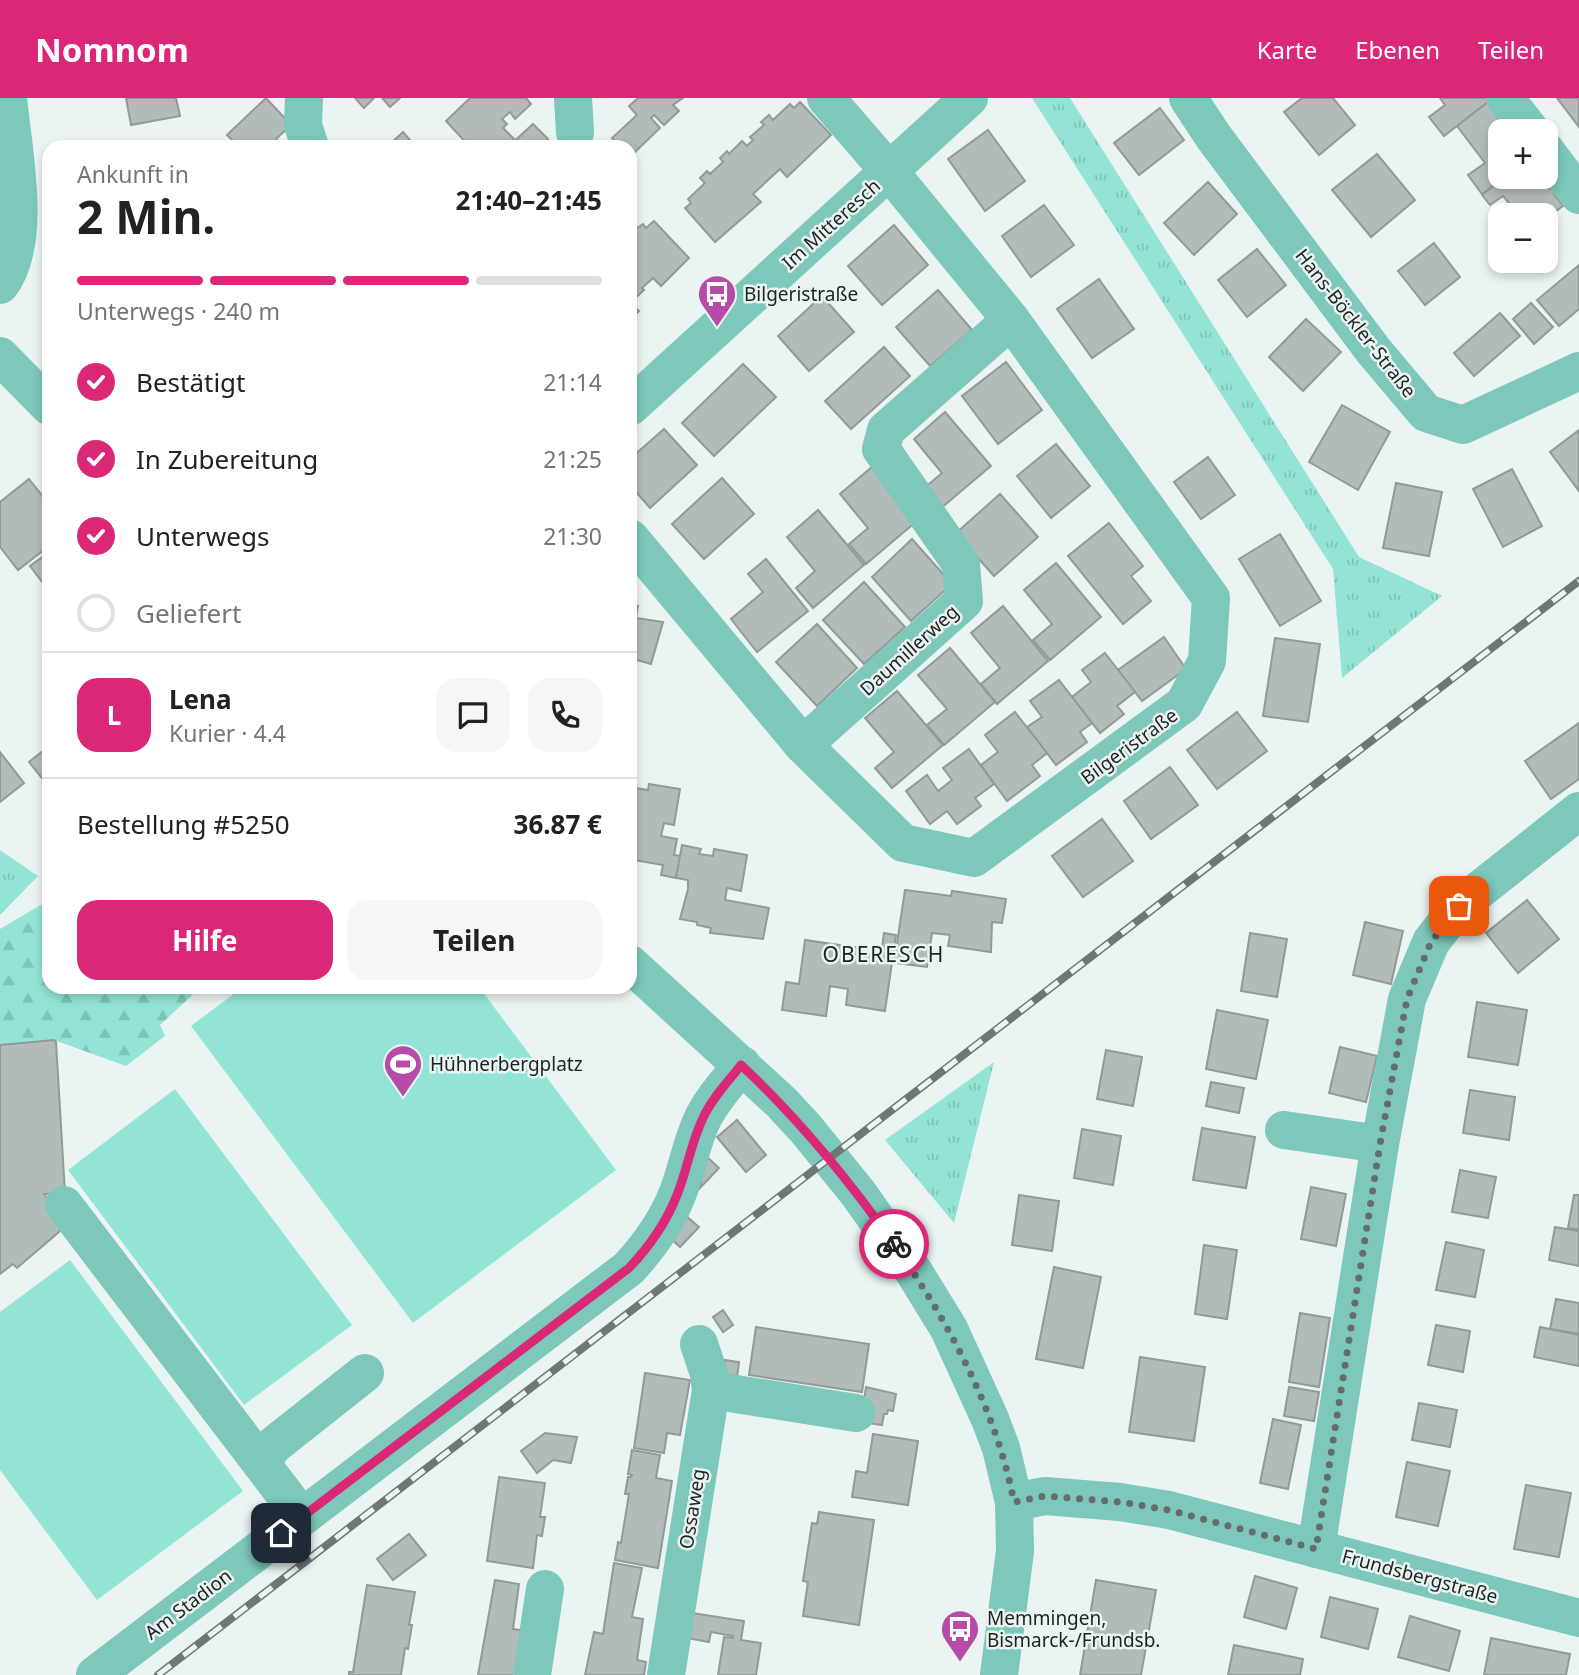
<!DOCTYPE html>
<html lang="de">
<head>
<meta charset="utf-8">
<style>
  :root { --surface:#fff; --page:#f6f6f6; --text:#222; --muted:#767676; --line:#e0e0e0; --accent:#db2777 }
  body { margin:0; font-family:"Noto Sans",sans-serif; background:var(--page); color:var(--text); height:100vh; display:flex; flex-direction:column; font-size:26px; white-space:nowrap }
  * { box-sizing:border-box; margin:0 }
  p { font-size:23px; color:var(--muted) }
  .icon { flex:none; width:38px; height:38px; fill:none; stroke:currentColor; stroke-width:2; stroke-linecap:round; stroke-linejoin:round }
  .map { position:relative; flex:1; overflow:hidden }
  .panel { position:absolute; left:42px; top:42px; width:595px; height:854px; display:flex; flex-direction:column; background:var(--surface); border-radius:21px; box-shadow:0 4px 10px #0003 }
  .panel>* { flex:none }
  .tools { position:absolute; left:1488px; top:21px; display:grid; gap:14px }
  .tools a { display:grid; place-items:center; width:70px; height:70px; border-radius:14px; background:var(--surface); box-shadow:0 4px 10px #0003; font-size:35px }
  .pin { position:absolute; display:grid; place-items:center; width:60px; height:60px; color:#fff; margin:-30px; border-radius:14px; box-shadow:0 4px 10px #0006 }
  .courier { position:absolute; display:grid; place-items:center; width:70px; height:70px; margin:-35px; border:5px solid #db2777; border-radius:50%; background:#fff; color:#222; box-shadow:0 2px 9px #0007 }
  .overview em { font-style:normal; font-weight:700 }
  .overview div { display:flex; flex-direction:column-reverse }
  .overview { display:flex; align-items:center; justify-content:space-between; height:119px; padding:0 35px }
  h1 { font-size:46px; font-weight:700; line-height:52px }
  .bar { display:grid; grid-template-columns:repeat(4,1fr); gap:10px 7px; align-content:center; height:84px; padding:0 35px }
  .bar i { height:9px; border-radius:5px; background:var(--line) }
  .bar .current { background:var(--accent) }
  .bar p { grid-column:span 4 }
  .line { display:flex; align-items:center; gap:18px; padding:0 35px; border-top:2px solid var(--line) }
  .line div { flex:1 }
  .round { display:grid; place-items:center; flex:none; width:74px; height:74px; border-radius:21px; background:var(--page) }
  ol { padding:0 35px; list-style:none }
  li { display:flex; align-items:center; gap:21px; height:77px }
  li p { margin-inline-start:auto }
  li .icon { padding:7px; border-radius:50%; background:var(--accent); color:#fff; stroke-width:4 }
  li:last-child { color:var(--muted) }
  li i { width:38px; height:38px; border:4px solid var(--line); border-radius:50% }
  .cta { display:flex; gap:14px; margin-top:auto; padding:14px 35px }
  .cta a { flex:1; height:80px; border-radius:21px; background:var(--accent); color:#fff; font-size:28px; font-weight:700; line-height:80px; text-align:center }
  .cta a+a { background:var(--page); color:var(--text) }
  header { display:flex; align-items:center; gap:42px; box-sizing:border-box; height:98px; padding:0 35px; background:var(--accent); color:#fff }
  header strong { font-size:33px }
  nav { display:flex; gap:38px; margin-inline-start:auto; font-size:24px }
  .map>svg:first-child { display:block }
</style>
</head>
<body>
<header>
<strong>Nomnom</strong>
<nav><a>Karte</a><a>Ebenen</a><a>Teilen</a></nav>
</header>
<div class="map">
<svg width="1579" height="1577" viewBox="0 0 1579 1577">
  <defs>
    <pattern id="forest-firs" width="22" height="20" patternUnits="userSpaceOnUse" patternTransform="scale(1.75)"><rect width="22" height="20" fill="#93e4d6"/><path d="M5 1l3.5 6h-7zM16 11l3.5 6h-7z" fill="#7ec3b7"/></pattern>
    <pattern id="park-tufts" width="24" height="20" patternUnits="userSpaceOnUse" patternTransform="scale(1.75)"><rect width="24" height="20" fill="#93e4d6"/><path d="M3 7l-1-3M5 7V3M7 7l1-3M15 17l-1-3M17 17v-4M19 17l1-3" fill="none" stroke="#7ec3b7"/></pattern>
  </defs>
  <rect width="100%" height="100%" fill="#eaf4f2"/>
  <g fill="#93e4d6">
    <polygon points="243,889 479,889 616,1072 413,1225 191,928"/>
    <polygon points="175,991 352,1227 244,1307 68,1072"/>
    <polygon points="70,1162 243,1393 97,1502 0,1372 0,1214"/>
  </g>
  <polygon fill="url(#forest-firs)" points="49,802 49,889 201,889 160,927 165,938 126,968 54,942 0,947 0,831"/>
  <g fill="url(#park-tufts)">
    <polygon points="1032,0 1070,0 1359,459 1442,498 1342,580 1333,471"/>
    <polygon points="0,752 38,778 0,817"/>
    <polygon points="994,964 954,1125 885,1042"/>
  </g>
  <g fill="#b1bbb9" stroke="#909a98" stroke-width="2">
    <polygon points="126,0 176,0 180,18 131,27"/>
    <polygon points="266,0 291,27 276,41 284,49 239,49 227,37"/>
    <polygon points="355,0 374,0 364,10"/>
    <polygon points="382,0 400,0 390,9"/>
    <polygon points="470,0 526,0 531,6 515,21 510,14 502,21 507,26 503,30 515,42 507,49 485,49 481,45 477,49 470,49 446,23"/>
    <polygon points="638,0 683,0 673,7 679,13 664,27 654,17 651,20 660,30 630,59 630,49 620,49 612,40 637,17 629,8"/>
    <polygon points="1302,0 1333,0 1355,27 1319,57 1284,14"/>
    <polygon points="1440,0 1491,0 1492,1 1444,38 1429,19 1445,7"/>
    <polygon points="1557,0 1579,0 1579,29"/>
    <polygon points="800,4 831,37 787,79 780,71 753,96 761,104 715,144 685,110 691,105 688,101 705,85 700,80 707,73 710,76 723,64 720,60 727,53 729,56 742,43 747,48 753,42 750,39 764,27 761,24 769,17 773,22 790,6 794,10"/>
    <polygon points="1488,4 1511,33 1500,33 1500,79 1505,79 1482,96 1468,77 1485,65 1457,28"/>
    <polygon points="1160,10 1184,42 1139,77 1114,45"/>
    <polygon points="533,26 548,41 542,46 545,49 508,49"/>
    <polygon points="988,32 1025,83 985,113 948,61"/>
    <polygon points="403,34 416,49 387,49"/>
    <polygon points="1377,56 1415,102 1371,139 1332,92"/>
    <polygon points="1505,79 1541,79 1550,91 1553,88 1557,94 1554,96 1563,108 1545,121 1545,117 1515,117 1516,114 1512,117 1505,109 1509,105 1503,98 1490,107 1482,97"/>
    <polygon points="1208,84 1237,116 1194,157 1164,125"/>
    <polygon points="1044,107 1074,147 1031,179 1002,138"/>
    <polygon points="654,123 689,160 661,188 653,180 642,190 644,192 630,205 639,213 630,221 630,135 643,126 646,130"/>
    <polygon points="894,127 928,167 882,207 848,168"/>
    <polygon points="1434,145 1460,179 1425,207 1398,173"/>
    <polygon points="1257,151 1286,187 1247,219 1218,182"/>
    <polygon points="1579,167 1579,211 1559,228 1537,202"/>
    <polygon points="1099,181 1134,231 1092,260 1057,211"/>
    <polygon points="938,192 972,232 930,268 896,229"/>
    <polygon points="822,198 854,234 809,273 778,238"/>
    <polygon points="1531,205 1553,229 1534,246 1513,221"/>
    <polygon points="1500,215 1520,238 1474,278 1454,255"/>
    <polygon points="1306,221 1341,254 1303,293 1269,259"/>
    <polygon points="884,249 910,278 851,331 825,303"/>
    <polygon points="1006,264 1042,312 998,346 962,298"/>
    <polygon points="743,266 776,299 714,358 682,325"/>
    <polygon points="1342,307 1390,334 1358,392 1309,364"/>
    <polygon points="945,314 991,368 940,411 923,391 942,375 914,341"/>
    <polygon points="664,331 697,367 650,410 630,387 630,361"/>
    <polygon points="1579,332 1579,393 1550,354"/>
    <polygon points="1056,346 1090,388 1051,420 1017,378"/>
    <polygon points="1208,359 1235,397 1201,421 1174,384"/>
    <polygon points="872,369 917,423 866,466 849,446 868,430 840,396"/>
    <polygon points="1512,371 1542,428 1503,449 1473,391"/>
    <polygon points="722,380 754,416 704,461 672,426"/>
    <polygon points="29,381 49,406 49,448 18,472 0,449 0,404"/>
    <polygon points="1396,385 1442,394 1429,458 1383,450"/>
    <polygon points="1000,396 1038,439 994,478 956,435"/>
    <polygon points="818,412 864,467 813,510 796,490 815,473 787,439"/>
    <polygon points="1109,425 1143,468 1131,478 1151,503 1123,526 1068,458"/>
    <polygon points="1280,436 1321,503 1280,528 1239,461"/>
    <polygon points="912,441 952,486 911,523 872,479"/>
    <polygon points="49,454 49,493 30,468"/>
    <polygon points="766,461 808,513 757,554 731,521 763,494 748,476"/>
    <polygon points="1056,465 1101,519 1050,562 1033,542 1052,526 1024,492"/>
    <polygon points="864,484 905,529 864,566 823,522"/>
    <polygon points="630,506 638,508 636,520 663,524 651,566 630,560"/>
    <polygon points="1003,508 1048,563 997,606 981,586 1000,570 971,535"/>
    <polygon points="817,526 857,570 817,608 776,564"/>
    <polygon points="1164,539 1186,571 1142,603 1118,572"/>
    <polygon points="1275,540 1320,546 1308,624 1263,618"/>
    <polygon points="950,550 995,604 944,647 927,627 947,611 918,577"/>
    <polygon points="1105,555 1135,594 1117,608 1124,616 1100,635 1072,599 1091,584 1082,572"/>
    <polygon points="1059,582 1092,625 1080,634 1087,644 1056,667 1027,629 1042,619 1030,603"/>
    <polygon points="897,593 943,647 892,690 875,670 894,654 865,620"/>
    <polygon points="1015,614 1047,655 1032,667 1040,678 1007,703 981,667 998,654 985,637"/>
    <polygon points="1237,614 1267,653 1217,691 1187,652"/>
    <polygon points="1579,625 1579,681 1551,701 1525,663"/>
    <polygon points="49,648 49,689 29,664"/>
    <polygon points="969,651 994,686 975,700 981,708 957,726 947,713 930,726 906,693 927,677 938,693 952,682 943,670"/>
    <polygon points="0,654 24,685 0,704"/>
    <polygon points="1170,669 1198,707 1151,741 1124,703"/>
    <polygon points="649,686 680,691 674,727 664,725 661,738 677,741 674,757 681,758 676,780 661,777 663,767 634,762 635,759 630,758 630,689 648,692"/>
    <polygon points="1102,721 1133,763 1083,799 1052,758"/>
    <polygon points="682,747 701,751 699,756 713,758 714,751 747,757 741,793 727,790 725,802 769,810 763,841 710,835 711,830 697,827 697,824 680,821 688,791 688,782 676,780"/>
    <polygon points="905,792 951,798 952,793 1006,801 1002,825 992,824 991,854 948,848 950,837 932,835 927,869 894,865"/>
    <polygon points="1527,802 1559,841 1518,875 1486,835"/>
    <polygon points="1365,824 1403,833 1391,886 1353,877"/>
    <polygon points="884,835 896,837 885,913 846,907 848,891 830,888 826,918 782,912 786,884 799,886 805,842 860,850 858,855 881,858"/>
    <polygon points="1250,835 1287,841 1277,899 1241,893"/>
    <polygon points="1477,904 1527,912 1518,967 1468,959"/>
    <polygon points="1217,912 1268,922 1256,981 1206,971"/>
    <polygon points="54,942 56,944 65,1095 44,1096 67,1127 17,1170 13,1166 0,1176 0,947"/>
    <polygon points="1340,949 1377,958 1366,1004 1329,995"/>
    <polygon points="1106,952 1142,959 1133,1008 1097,1001"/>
    <polygon points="1211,984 1244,990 1239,1015 1206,1008"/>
    <polygon points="1470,992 1515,999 1509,1042 1463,1035"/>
    <polygon points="737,1022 766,1057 746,1074 717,1039"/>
    <polygon points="1202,1030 1255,1039 1246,1090 1193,1082"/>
    <polygon points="1082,1031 1121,1038 1113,1087 1074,1080"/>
    <polygon points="705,1057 719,1070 700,1090"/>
    <polygon points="1460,1072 1496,1079 1488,1120 1452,1114"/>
    <polygon points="1311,1089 1346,1096 1336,1148 1301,1141"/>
    <polygon points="1019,1097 1059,1103 1052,1153 1012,1147"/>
    <polygon points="1574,1097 1579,1097 1579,1132 1568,1130"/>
    <polygon points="685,1117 699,1129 680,1149 667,1137"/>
    <polygon points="1555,1129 1579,1133 1579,1168 1549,1162"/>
    <polygon points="1446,1144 1484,1152 1475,1199 1436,1192"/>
    <polygon points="1204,1147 1237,1152 1227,1221 1195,1216"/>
    <polygon points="1054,1169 1101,1179 1083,1270 1036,1261"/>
    <polygon points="1556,1201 1579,1205 1579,1236 1550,1231"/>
    <polygon points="723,1212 733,1227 723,1234 713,1219"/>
    <polygon points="1300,1215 1330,1220 1319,1289 1289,1284"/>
    <polygon points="1436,1227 1470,1233 1463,1274 1428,1267"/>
    <polygon points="756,1229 869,1246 862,1294 749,1277"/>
    <polygon points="1540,1229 1579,1237 1579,1268 1534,1259"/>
    <polygon points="1140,1259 1205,1269 1194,1343 1129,1334"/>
    <polygon points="725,1262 739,1264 736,1287 721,1284"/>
    <polygon points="645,1275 690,1282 680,1337 667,1335 664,1355 634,1350"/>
    <polygon points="866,1289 896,1296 893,1313 888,1312 887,1316 884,1316 882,1327 861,1324"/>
    <polygon points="1289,1289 1319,1294 1314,1323 1284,1318"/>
    <polygon points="1419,1305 1457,1312 1450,1349 1412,1342"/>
    <polygon points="1273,1321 1301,1327 1288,1391 1260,1385"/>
    <polygon points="545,1335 577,1339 571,1365 553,1362 537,1375 521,1353"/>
    <polygon points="873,1336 918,1343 908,1407 852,1399 856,1373 867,1375"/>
    <polygon points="632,1352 660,1357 656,1380 672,1383 658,1470 615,1462 618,1444 621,1445 629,1396 625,1396 628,1379 631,1379 632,1377 628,1376"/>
    <polygon points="1407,1364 1450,1373 1438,1428 1396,1419"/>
    <polygon points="499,1379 545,1385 540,1419 545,1419 542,1438 537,1437 533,1470 487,1463"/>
    <polygon points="1526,1387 1571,1395 1559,1459 1514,1451"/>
    <polygon points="819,1414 874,1422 859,1527 803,1518 808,1484 803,1483 812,1425 817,1426"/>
    <polygon points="409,1436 426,1457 393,1482 377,1461"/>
    <polygon points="614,1465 642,1470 632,1519 643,1521 637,1562 646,1564 644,1577 585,1577 594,1534 603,1536"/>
    <polygon points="1255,1478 1297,1490 1286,1531 1244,1519"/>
    <polygon points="495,1482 519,1486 513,1531 527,1533 523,1577 478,1577"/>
    <polygon points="1096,1482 1156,1492 1141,1577 1080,1577"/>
    <polygon points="367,1487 415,1494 409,1527 412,1527 408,1551 405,1550 401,1577 349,1577 349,1574 353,1574"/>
    <polygon points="1330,1499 1378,1511 1368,1551 1321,1539"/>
    <polygon points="692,1515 744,1523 741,1542 761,1545 756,1577 718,1577 724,1539 733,1540 733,1538 711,1534 709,1544 687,1540"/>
    <polygon points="1410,1518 1460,1533 1449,1573 1398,1559"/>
    <polygon points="1491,1540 1570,1556 1566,1577 1484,1577"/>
    <polygon points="1234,1547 1303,1561 1300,1577 1228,1577"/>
  </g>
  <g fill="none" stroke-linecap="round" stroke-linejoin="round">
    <g stroke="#7dc7bb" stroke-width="38">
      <polyline points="304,0 303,27 310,49"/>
      <polyline points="573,0 575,35"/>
      <polyline points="1188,0 1213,38 1373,252 1426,315 1463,327 1579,273"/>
      <polyline points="1505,0 1531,33"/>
      <polyline points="1545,52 1579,97"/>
      <path d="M 0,187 C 33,144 13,53 8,0"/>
      <polyline points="0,258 49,308"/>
      <polyline points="630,309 969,0"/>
      <polyline points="630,440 803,647 903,745 974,760 1184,606 1207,563 1211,500 1011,222 889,73 826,0"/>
      <polyline points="803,647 964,503 961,466 881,351 886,332 1011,222"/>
      <polyline points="630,866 781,1004 806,1031 858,1095 914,1174 949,1231 990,1321 1001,1350 1014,1404 1015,1453 999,1577"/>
      <polyline points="1284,1032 1380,1046"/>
      <polyline points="64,1107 302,1419"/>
      <polyline points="711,1292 856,1315"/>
      <polyline points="261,1364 274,1347 365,1275"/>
      <polyline points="1014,1404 1045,1398 1120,1404 1169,1412 1579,1520"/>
      <polyline points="1316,1451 1380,1046 1407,901 1431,844 1459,808 1579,713"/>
      <path d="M 95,1577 L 629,1170 C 649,1148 666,1125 677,1097 C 687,1072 691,1045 703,1020 C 713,1000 728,984 742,967"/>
      <polyline points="532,1577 545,1491"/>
      <polyline points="666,1577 711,1292 709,1276 699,1246"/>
    </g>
    <g stroke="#6f7674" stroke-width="8">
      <polyline id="rail" points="158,1577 1579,483"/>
    </g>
    <use href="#rail" stroke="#eaf4f2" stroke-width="5" stroke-dasharray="16" stroke-linecap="butt"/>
  </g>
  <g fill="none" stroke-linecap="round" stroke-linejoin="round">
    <path stroke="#656c6a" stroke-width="7" stroke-dasharray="0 12.6" d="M 894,1146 C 948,1223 996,1311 1014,1404 L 1045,1398 L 1120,1404 L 1169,1412 L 1316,1451 L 1380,1046 L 1407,901 L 1431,844 L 1459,808"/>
    <path stroke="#db2777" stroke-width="9" d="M 281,1435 L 629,1170 C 649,1149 666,1125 677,1097 C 687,1072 691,1045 703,1020 C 712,1000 728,984 741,967 C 799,1021 848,1081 894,1146"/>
  </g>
  <defs>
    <g id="bus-pin" transform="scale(2.0125)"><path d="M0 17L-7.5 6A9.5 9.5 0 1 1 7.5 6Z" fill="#b74baa" stroke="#eaf4f2"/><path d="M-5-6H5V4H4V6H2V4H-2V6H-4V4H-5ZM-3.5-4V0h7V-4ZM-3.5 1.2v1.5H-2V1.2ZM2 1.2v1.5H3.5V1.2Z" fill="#fff"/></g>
    <g id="stadium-pin" transform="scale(2.0125)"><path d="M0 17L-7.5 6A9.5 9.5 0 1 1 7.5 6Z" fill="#b74baa" stroke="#eaf4f2"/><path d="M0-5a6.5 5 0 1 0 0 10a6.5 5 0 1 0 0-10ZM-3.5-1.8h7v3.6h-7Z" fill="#fff"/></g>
  </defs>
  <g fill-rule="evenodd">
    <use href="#bus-pin" x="717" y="196"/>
    <use href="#stadium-pin" x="403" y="966"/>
    <use href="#bus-pin" x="960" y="1531"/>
  </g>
  <g text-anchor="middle" stroke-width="5" stroke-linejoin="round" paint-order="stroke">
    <g font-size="19" fill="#1e2221" stroke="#eaf4f2">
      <text transform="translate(831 126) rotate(-42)" y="7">Im Mitteresch</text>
      <text transform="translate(1356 225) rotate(52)" y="7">Hans-Böckler-Straße</text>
      <text transform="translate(909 552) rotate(-42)" y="7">Daumillerweg</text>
      <text transform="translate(1129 648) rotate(-36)" y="7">Bilgeristraße</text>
      <text transform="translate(692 1411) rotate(-81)" y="7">Ossaweg</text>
      <text transform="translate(1420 1478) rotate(15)" y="7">Frundsbergstraße</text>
      <text transform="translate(188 1506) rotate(-37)" y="7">Am Stadion</text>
    </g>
    <g font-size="19" fill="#1e2221" stroke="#eaf4f2" text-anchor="start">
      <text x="744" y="203">Bilgeristraße</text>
      <text x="430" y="973">Hühnerbergplatz</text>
      <text x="987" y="1527">Memmingen,<tspan x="987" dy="22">Bismarck-/Frundsb.</tspan></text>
    </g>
    <g font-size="21" letter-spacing="2" fill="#1e2221" stroke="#eaf4f2">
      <text x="884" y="864">OBERESCH</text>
    </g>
  </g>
</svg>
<div class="tools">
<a>+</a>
<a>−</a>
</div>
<div class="pin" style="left:1459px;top:808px;background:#ea580c"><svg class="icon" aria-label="bag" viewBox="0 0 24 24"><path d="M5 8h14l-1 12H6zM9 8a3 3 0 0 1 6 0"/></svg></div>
<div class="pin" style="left:281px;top:1435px;background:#1f2937"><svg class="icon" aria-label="home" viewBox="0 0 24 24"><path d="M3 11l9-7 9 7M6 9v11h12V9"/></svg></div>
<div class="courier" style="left:894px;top:1146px"><svg class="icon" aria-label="bike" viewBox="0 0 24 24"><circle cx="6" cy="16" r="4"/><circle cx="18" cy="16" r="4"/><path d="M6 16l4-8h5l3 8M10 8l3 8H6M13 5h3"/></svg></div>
<section class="panel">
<div class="overview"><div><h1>2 Min.</h1><p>Ankunft in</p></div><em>21:40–21:45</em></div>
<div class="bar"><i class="current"></i><i class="current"></i><i class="current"></i><i></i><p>Unterwegs · 240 m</p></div>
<ol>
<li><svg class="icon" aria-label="check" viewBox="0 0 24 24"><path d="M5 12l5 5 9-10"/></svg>Bestätigt<p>21:14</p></li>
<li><svg class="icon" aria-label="check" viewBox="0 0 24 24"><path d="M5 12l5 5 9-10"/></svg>In Zubereitung<p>21:25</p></li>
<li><svg class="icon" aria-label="check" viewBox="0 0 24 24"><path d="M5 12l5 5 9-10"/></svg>Unterwegs<p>21:30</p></li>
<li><i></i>Geliefert</li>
</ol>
<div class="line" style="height:126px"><b class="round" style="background:var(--accent);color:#fff">L</b><div><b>Lena</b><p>Kurier · 4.4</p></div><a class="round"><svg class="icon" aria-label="chat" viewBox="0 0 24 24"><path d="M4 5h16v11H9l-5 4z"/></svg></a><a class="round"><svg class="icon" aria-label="phone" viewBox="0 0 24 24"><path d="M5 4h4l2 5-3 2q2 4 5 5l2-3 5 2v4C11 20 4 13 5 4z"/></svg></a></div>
<div class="line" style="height:91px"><div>Bestellung #5250</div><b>36.87 €</b></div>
<div class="cta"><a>Hilfe</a><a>Teilen</a></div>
</section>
</div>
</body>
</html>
